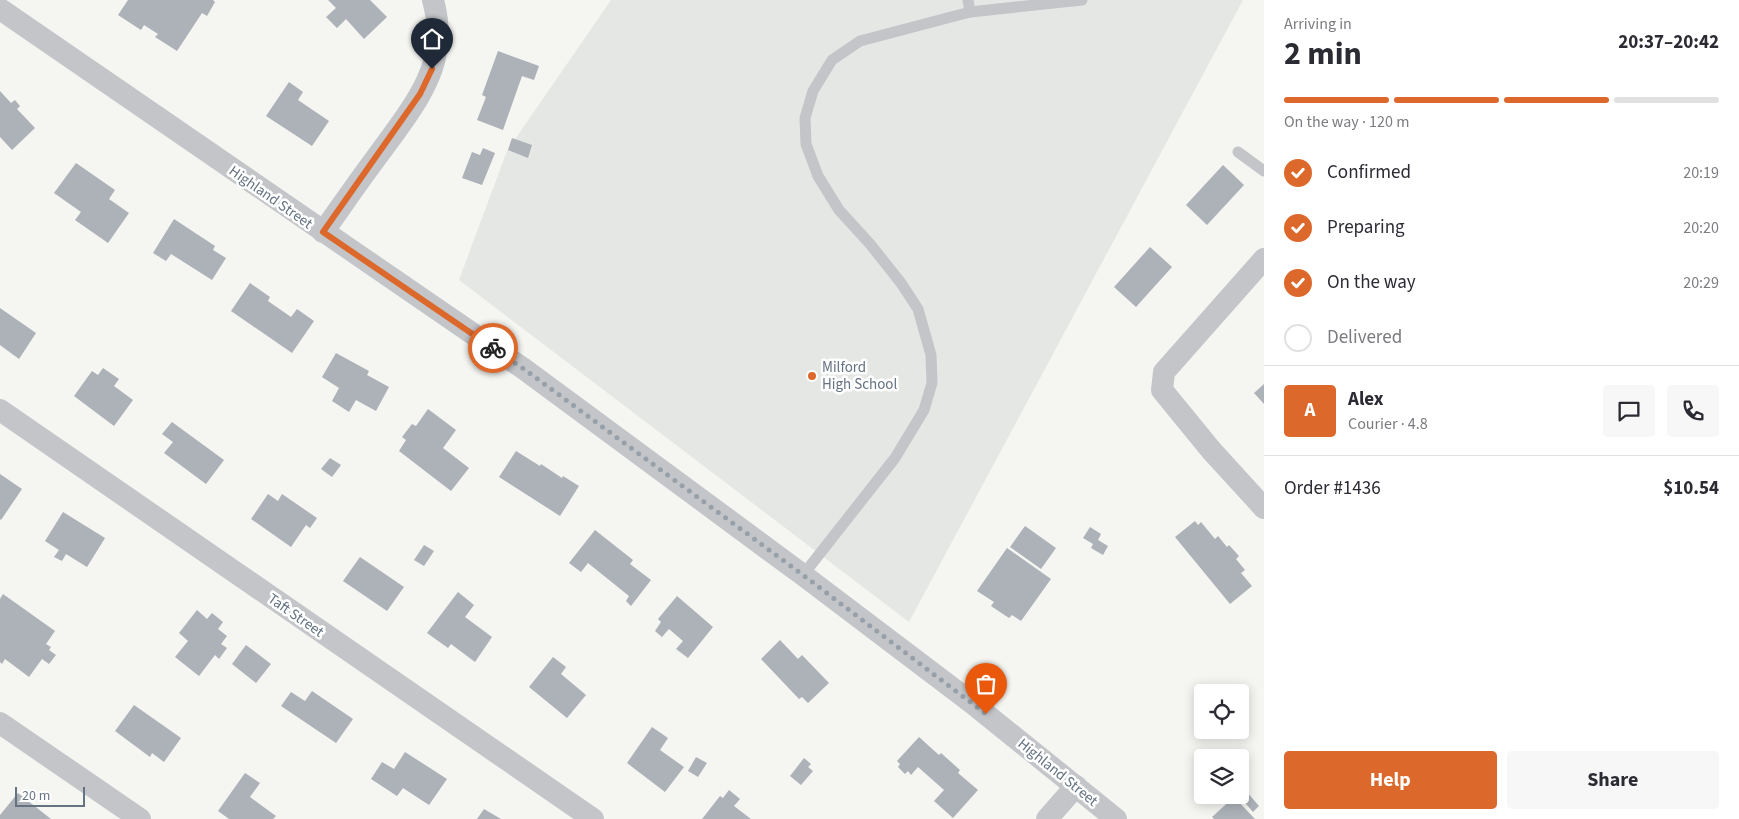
<!DOCTYPE html>
<html lang="en">
<head>
<meta charset="utf-8">
<style>
  :root { --surface:#fff; --page:#f7f7f7; --text:#2b2b33; --muted:#7c7c81; --line:#e1e1e2; --accent:#dc692b }
  body { margin:0; font-family:"Source Sans 3",sans-serif; background:var(--page); color:var(--text); height:100vh; display:flex; flex-direction:column; font-size:19px; white-space:nowrap }
  * { box-sizing:border-box; margin:0 }
  p { font-size:16px; color:var(--muted) }
  .icon { flex:none; width:28px; height:28px; fill:none; stroke:currentColor; stroke-width:2; stroke-linecap:round; stroke-linejoin:round }
  .map { position:relative; flex:1; overflow:hidden }
  .panel { display:flex; flex-direction:column; background:var(--surface); width:475px }
  .panel>* { flex:none }
  .buttons { position:absolute; left:1194px; top:684px; display:grid; gap:10px }
  .buttons a { display:grid; place-items:center; width:55px; height:55px; border-radius:5px; background:var(--surface); box-shadow:0 2px 12px #0003; font-size:25px }
  .scale { position:absolute; left:15px; bottom:12px; width:70px; box-sizing:border-box; padding-left:5px; border:2px solid #657281; border-top:0; font-size:14px; line-height:18px; white-space:nowrap; color:#657281; -webkit-text-stroke:4px #fff; paint-order:stroke }
  .pin { position:absolute; display:grid; place-items:center; width:42px; height:42px; color:#fff; margin:-51px -21px; border-radius:50% 50% 50% 0; rotate:-45deg; box-shadow:0 0 5px #0007 }
  .pin .icon { rotate:45deg }
  .courier { position:absolute; display:grid; place-items:center; width:50px; height:50px; margin:-25px; border:4px solid #dc692b; border-radius:50%; background:#fff; color:#222; box-shadow:0 1px 6px #0007 }
  .headline em { font-style:normal; font-weight:700 }
  .headline div { display:flex; flex-direction:column-reverse }
  .headline { display:flex; align-items:center; justify-content:space-between; height:85px; padding:0 20px }
  h1 { font-size:32px; font-weight:700; line-height:38px }
  .bar { display:grid; grid-template-columns:repeat(4,1fr); gap:8px 5px; align-content:center; height:60px; padding:0 20px }
  .bar i { height:6px; border-radius:4px; background:var(--line) }
  .bar .selected { background:var(--accent) }
  .bar p { grid-column:span 4 }
  .line { display:flex; align-items:center; gap:12px; padding:0 20px; border-top:1px solid var(--line) }
  .line div { flex:1 }
  .round { display:grid; place-items:center; flex:none; width:52px; height:52px; border-radius:5px; background:var(--page) }
  ol { padding:0 20px; list-style:none }
  li { display:flex; align-items:center; gap:15px; height:55px }
  li p { margin-inline-start:auto }
  li .icon { padding:5px; border-radius:50%; background:var(--accent); color:#fff; stroke-width:4 }
  li:last-child { color:var(--muted) }
  li i { width:28px; height:28px; border:2px solid var(--line); border-radius:50% }
  .primary-button { display:flex; gap:10px; margin-top:auto; padding:10px 20px }
  .primary-button a { flex:1; height:58px; border-radius:5px; background:var(--accent); color:#fff; font-size:20px; font-weight:700; line-height:58px; text-align:center }
  .primary-button a+a { background:var(--page); color:var(--text) }
  main { display:flex; flex:1; min-height:0 }
  .map>svg:first-child { display:block }
</style>
</head>
<body>
<main>
<div class="map">
<svg width="1264" height="819" viewBox="0 0 1264 819">
  <rect width="100%" height="100%" fill="#f5f5f2"/>
  <polygon fill="#e5e7e5" points="611,0 1243,0 909,622 459,280 507,151"/>
  <g fill="#acb2b8">
    <polygon points="128,0 213,0 215,2 207,16 202,13 177,51 155,37 158,34 144,25 141,30 118,15"/>
    <polygon points="328,0 370,0 387,17 364,39 346,19 337,28 326,17 336,8"/>
    <polygon points="498,51 539,66 534,80 522,76 503,130 477,120 486,97 482,95"/>
    <polygon points="289,82 303,92 298,100 329,121 312,146 266,116"/>
    <polygon points="0,91 11,103 15,100 20,106 17,109 35,128 12,150 0,137"/>
    <polygon points="512,138 532,145 528,158 508,150"/>
    <polygon points="483,148 495,153 482,185 462,178 472,152 480,155"/>
    <polygon points="76,163 115,190 109,199 129,213 108,243 75,220 81,212 54,193"/>
    <polygon points="1223,165 1244,185 1207,225 1186,205"/>
    <polygon points="174,219 215,246 213,250 226,258 212,280 171,254 166,261 153,253"/>
    <polygon points="1150,247 1172,267 1136,307 1114,287"/>
    <polygon points="250,283 270,297 268,301 291,317 297,309 314,321 292,353 231,311"/>
    <polygon points="0,308 36,333 19,359 0,345"/>
    <polygon points="336,353 369,371 367,375 389,387 376,411 356,400 349,412 332,401 339,388 322,377"/>
    <polygon points="103,368 119,379 114,386 133,400 114,426 74,396 92,371 98,375"/>
    <polygon points="1264,384 1264,404 1254,393"/>
    <polygon points="428,409 456,430 443,448 469,468 451,491 399,451 406,440 402,437 412,424 416,426"/>
    <polygon points="172,422 224,460 206,484 164,453 173,442 162,434"/>
    <polygon points="516,451 540,466 541,464 562,478 563,476 579,486 560,516 499,477"/>
    <polygon points="330,458 341,465 332,477 321,469"/>
    <polygon points="0,474 22,489 1,520 0,519"/>
    <polygon points="268,494 278,501 282,494 317,518 310,528 306,525 291,547 251,519"/>
    <polygon points="63,512 105,538 87,567 66,554 62,561 54,557 59,550 45,541"/>
    <polygon points="1195,521 1198,525 1201,522 1215,539 1218,536 1227,547 1229,545 1239,556 1236,559 1245,570 1241,573 1252,586 1230,604 1175,537"/>
    <polygon points="1025,526 1056,548 1041,569 1010,547"/>
    <polygon points="1090,527 1101,534 1098,540 1108,546 1103,555 1091,548 1093,544 1083,538"/>
    <polygon points="595,530 633,560 630,564 651,580 631,606 626,601 629,596 588,563 581,572 569,563"/>
    <polygon points="424,545 434,551 424,566 414,560"/>
    <polygon points="1007,548 1051,579 1021,621 1012,615 1009,618 991,606 994,602 977,591"/>
    <polygon points="360,557 404,587 387,611 343,581"/>
    <polygon points="458,592 474,605 465,617 492,637 475,662 451,644 448,648 427,633"/>
    <polygon points="3,594 55,631 46,644 51,647 49,650 56,655 49,664 42,659 29,677 5,659 2,664 0,662 0,599"/>
    <polygon points="677,596 713,627 688,658 676,649 683,641 669,629 662,637 655,631 661,622 658,619"/>
    <polygon points="197,610 207,619 212,613 223,622 218,629 227,636 221,644 227,648 219,659 215,655 199,676 175,657 188,641 179,633"/>
    <polygon points="780,640 798,659 802,655 829,683 808,703 802,697 799,699 761,659"/>
    <polygon points="246,645 271,664 256,683 232,664"/>
    <polygon points="553,657 566,667 561,674 586,695 567,718 529,687"/>
    <polygon points="312,691 353,719 336,743 281,706 291,692 305,701"/>
    <polygon points="134,705 181,738 164,762 152,753 150,757 115,731"/>
    <polygon points="652,727 668,738 660,750 684,767 665,792 627,763"/>
    <polygon points="919,737 939,755 941,753 960,770 958,773 978,790 953,818 934,801 944,790 918,767 911,775 908,771 905,774 898,767 900,764 897,761"/>
    <polygon points="405,752 447,779 429,805 403,788 397,796 371,779 382,762 394,769"/>
    <polygon points="696,757 707,763 698,777 688,771"/>
    <polygon points="804,758 811,764 808,767 813,771 801,785 790,776"/>
    <polygon points="245,773 260,783 250,797 276,816 273,819 229,819 218,811"/>
    <polygon points="729,790 740,799 734,806 751,819 702,819 720,796 723,798"/>
    <polygon points="1246,791 1259,806 1253,812 1239,796"/>
    <polygon points="18,793 51,819 0,819 0,815"/>
    <polygon points="1234,797 1255,819 1214,819 1212,817"/>
    <polygon points="484,809 501,819 477,819"/>
  </g>
  <g fill="none" stroke-linecap="round" stroke-linejoin="round">
    <g stroke="#c3c5c9" stroke-width="11">
      <polyline points="970,12 1082,0"/>
      <polyline points="1238,152 1264,171"/>
      <polyline points="803,575 895,458 924,410 932,383 931,355 918,309 901,283 870,244 839,210 818,176 806,144 805,118 813,91 832,60 860,41 970,12 968,0"/>
    </g>
    <g stroke="#c3c5c9" stroke-width="22">
      <polyline points="0,9 524,369 803,575 972,703 1116,819"/>
      <path d="M 323,232 C 341,207 358,182 376,158 C 399,126 434,85 437,45 C 439,29 437,15 433,0"/>
      <polyline points="1264,259 1164,372 1162,390 1211,450 1264,508"/>
      <polyline points="0,410 593,819"/>
      <polyline points="0,723 140,819"/>
      <polyline points="1047,819 1076,786"/>
    </g>
  </g>
  <g fill="none" stroke-linecap="round" stroke-linejoin="round">
    <polyline stroke="#97a0a9" stroke-width="5" stroke-dasharray="0 9" points="493,348 524,369 803,575 986,714"/>
    <polyline stroke="#dc692b" stroke-width="6" points="432,69 420,94 323,232 493,348"/>
  </g>
  <circle fill="#dc692b" stroke="#fff" stroke-width="2" cx="812" cy="376" r="5"/>
  <g text-anchor="middle" stroke-width="5" stroke-linejoin="round" paint-order="stroke">
    <g font-size="15" fill="#657281" stroke="#fff">
      <text transform="translate(271 197) rotate(35)" y="5">Highland Street</text>
      <text transform="translate(296 615) rotate(35)" y="5">Taft Street</text>
      <text transform="translate(1058 772) rotate(39)" y="5">Highland Street</text>
    </g>
    <g font-size="15" fill="#657281" stroke="#fff" text-anchor="start">
      <text x="822" y="372">Milford<tspan x="822" dy="17">High School</tspan></text>
    </g>
  </g>
</svg>
<div class="buttons">
<a><svg class="icon" aria-label="locate" viewBox="0 0 24 24"><circle cx="12" cy="12" r="6"/><path d="M12 2v4M12 18v4M2 12h4M18 12h4"/></svg></a>
<a><svg class="icon" aria-label="layers" viewBox="0 0 24 24"><path d="M12 4l9 5-9 5-9-5zM3 14l9 5 9-5"/></svg></a>
</div>
<div class="scale">20 m</div>
<div class="pin" style="left:986px;top:714px;background:#ea580c"><svg class="icon" aria-label="bag" viewBox="0 0 24 24"><path d="M5 8h14l-1 12H6zM9 8a3 3 0 0 1 6 0"/></svg></div>
<div class="pin" style="left:432px;top:69px;background:#1f2937"><svg class="icon" aria-label="home" viewBox="0 0 24 24"><path d="M3 11l9-7 9 7M6 9v11h12V9"/></svg></div>
<div class="courier" style="left:493px;top:348px"><svg class="icon" aria-label="bike" viewBox="0 0 24 24"><circle cx="6" cy="16" r="4"/><circle cx="18" cy="16" r="4"/><path d="M6 16l4-8h5l3 8M10 8l3 8H6M13 5h3"/></svg></div>
</div>
<section class="panel">
<div class="headline"><div><h1>2 min</h1><p>Arriving in</p></div><em>20:37–20:42</em></div>
<div class="bar"><i class="selected"></i><i class="selected"></i><i class="selected"></i><i></i><p>On the way · 120 m</p></div>
<ol>
<li><svg class="icon" aria-label="check" viewBox="0 0 24 24"><path d="M5 12l5 5 9-10"/></svg>Confirmed<p>20:19</p></li>
<li><svg class="icon" aria-label="check" viewBox="0 0 24 24"><path d="M5 12l5 5 9-10"/></svg>Preparing<p>20:20</p></li>
<li><svg class="icon" aria-label="check" viewBox="0 0 24 24"><path d="M5 12l5 5 9-10"/></svg>On the way<p>20:29</p></li>
<li><i></i>Delivered</li>
</ol>
<div class="line" style="height:90px"><b class="round" style="background:var(--accent);color:#fff">A</b><div><b>Alex</b><p>Courier · 4.8</p></div><a class="round"><svg class="icon" aria-label="chat" viewBox="0 0 24 24"><path d="M4 5h16v11H9l-5 4z"/></svg></a><a class="round"><svg class="icon" aria-label="phone" viewBox="0 0 24 24"><path d="M5 4h4l2 5-3 2q2 4 5 5l2-3 5 2v4C11 20 4 13 5 4z"/></svg></a></div>
<div class="line" style="height:65px"><div>Order #1436</div><b>$10.54</b></div>
<div class="primary-button"><a>Help</a><a>Share</a></div>
</section>
</main>
</body>
</html>
